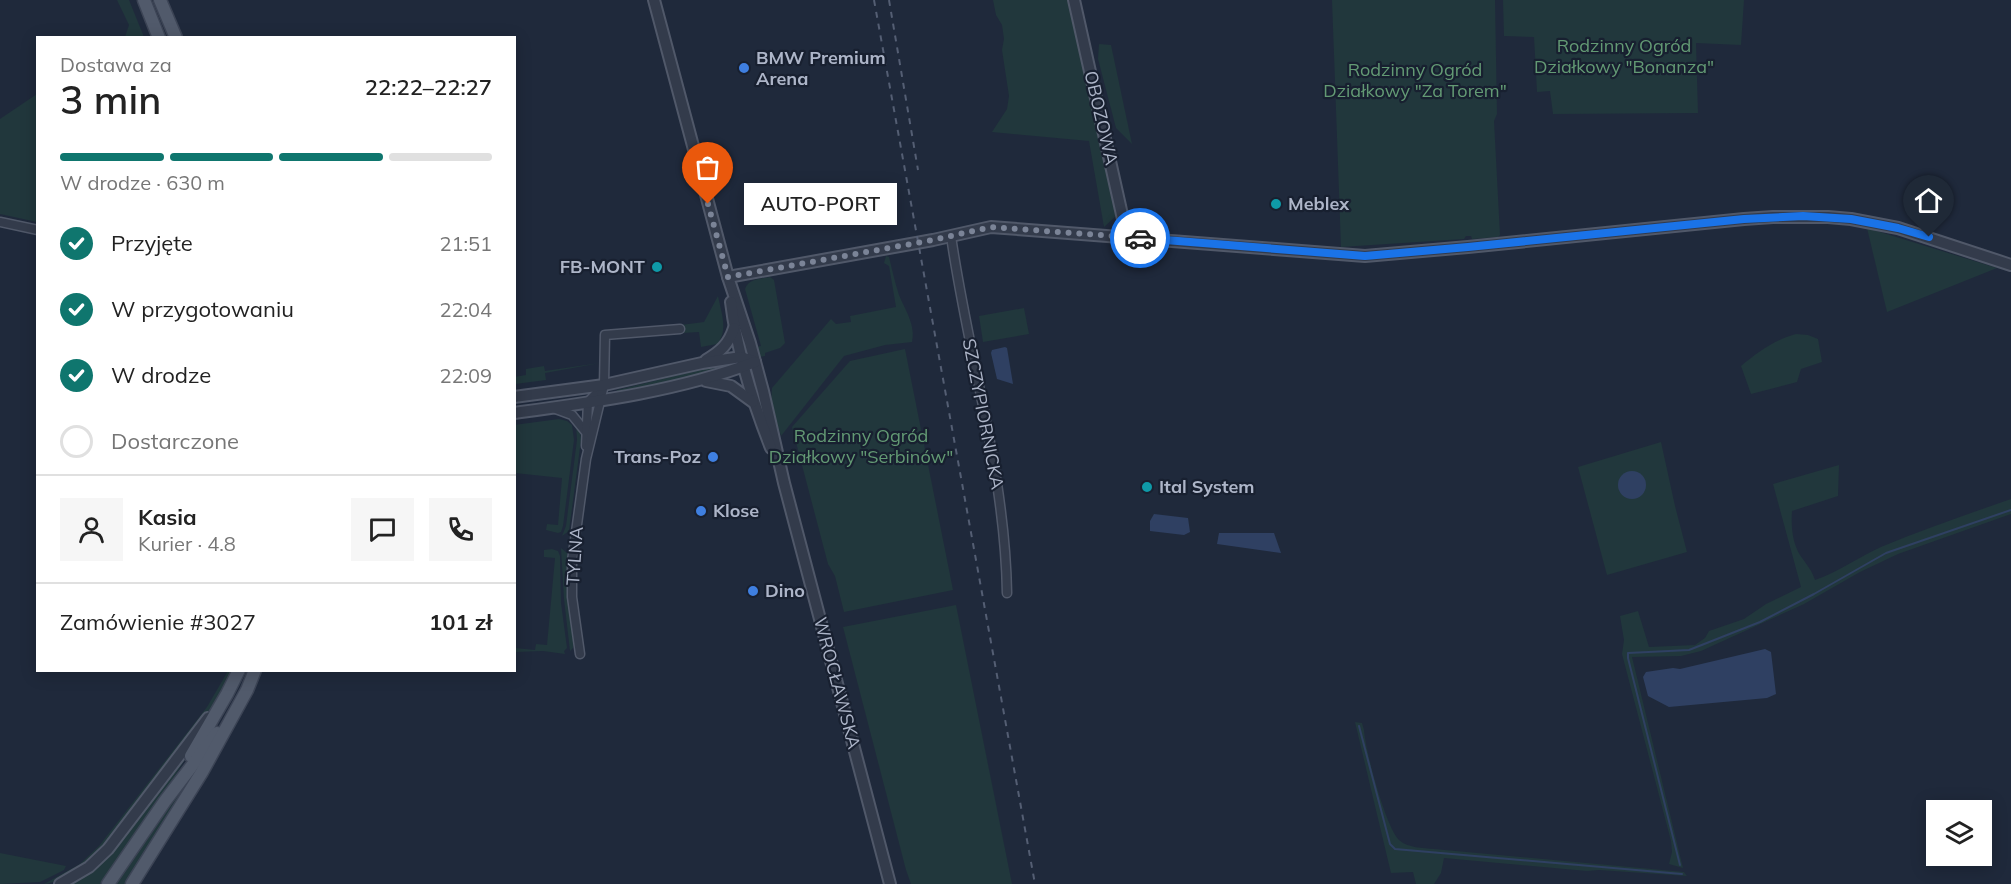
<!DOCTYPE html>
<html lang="pl">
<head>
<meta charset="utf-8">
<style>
  :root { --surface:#fff; --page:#f6f6f6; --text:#222; --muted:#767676; --line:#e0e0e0; --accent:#0f766e }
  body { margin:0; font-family:Mulish,sans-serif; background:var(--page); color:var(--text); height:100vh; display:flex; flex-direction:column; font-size:22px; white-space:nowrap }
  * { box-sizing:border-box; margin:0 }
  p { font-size:20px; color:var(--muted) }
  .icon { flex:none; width:33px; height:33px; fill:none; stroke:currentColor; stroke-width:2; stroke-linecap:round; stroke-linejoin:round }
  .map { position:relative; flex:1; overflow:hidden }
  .drawer { position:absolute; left:36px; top:36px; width:480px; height:636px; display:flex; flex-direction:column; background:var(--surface); border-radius:0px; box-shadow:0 3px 15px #0003 }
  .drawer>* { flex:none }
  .controls { position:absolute; left:1926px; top:800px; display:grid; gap:12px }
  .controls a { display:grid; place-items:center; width:66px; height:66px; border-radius:0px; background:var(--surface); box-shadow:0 3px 15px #0003; font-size:30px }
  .pin { position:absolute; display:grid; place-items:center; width:51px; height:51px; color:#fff; margin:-62px -26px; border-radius:50% 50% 50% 0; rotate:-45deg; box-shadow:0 0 6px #0007 }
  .pin .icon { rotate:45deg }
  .courier { position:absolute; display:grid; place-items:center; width:60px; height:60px; margin:-30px; border:4px solid #1a73e8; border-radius:50%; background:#fff; color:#222; box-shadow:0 2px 8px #0007 }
  .bubble { position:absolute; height:42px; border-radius:0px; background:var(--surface); box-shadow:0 3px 15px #0003; font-size:20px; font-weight:600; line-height:42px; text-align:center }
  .summary em { font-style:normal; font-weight:600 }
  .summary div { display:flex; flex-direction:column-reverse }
  .summary { display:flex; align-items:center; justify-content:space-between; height:102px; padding:0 24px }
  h1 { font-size:39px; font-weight:600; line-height:45px }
  .bar { display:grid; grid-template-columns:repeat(4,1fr); gap:9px 6px; align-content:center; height:72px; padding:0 24px }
  .bar i { height:8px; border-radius:4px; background:var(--line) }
  .bar .active { background:var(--accent) }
  .bar p { grid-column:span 4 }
  .line { display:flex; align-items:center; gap:15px; padding:0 24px; border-top:2px solid var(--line) }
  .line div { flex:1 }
  .round { display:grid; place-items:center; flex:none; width:63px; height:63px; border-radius:0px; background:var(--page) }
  ol { padding:0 24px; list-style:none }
  li { display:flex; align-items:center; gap:18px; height:66px }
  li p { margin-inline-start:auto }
  li .icon { padding:6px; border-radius:50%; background:var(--accent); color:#fff; stroke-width:4 }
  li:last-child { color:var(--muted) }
  li i { width:33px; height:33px; border:3px solid var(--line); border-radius:50% }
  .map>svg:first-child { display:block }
</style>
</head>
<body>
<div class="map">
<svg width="2011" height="884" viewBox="0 0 2011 884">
  <rect width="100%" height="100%" fill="#1f293b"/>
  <g fill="#21373c">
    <polygon points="117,0 129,0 144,37 125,37 129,25"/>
    <polygon points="993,0 1068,0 1116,216 1104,227 1089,141 992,132 1007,109 1009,96 1002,50 1004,39 1002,25 996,15"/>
    <polygon points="1332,0 1495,0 1497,114 1494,121 1500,235 1498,237 1472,239 1471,236 1466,236 1464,239 1341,247"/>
    <polygon points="1503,0 1744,0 1741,45 1696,43 1698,113 1553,114 1550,91 1537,92 1534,37 1504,36"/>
    <polygon points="1099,44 1111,45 1132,144 1116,128 1098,59"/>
    <polygon points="37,94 37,222 0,214 0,119"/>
    <polygon points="1867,228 1997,268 1887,312"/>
    <path d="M 886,256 L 889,257 C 892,269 895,283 899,295 C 905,310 916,325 912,342 L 885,345 L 844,356 L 781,436 L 771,404 L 772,388 L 831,319 L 836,324 L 851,322 L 850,316 L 896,307 L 889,266 L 884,263 Z"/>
    <path d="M 770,277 L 774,280 L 785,343 L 780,348 L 765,353 L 765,356 L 759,357 L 756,347 L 761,346 L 745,289 C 749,278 760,279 770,277 Z"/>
    <path d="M 718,296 C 721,312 729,331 717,344 L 701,347 L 699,332 L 682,333 L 681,325 L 704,322 Z"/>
    <polygon points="1024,308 1029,334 983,342 979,316"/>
    <path d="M 1796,334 L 1808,335 L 1818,339 L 1822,362 L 1801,369 L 1797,382 L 1751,394 L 1741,366 C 1758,352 1774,340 1796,334 Z"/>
    <polygon points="905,349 953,590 844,612 835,576 828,564 792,427 850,361"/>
    <polygon points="600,363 545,373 546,380 515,384 514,377 526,375 526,369 544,366 545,371"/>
    <polygon points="724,364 725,369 616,392 617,390"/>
    <polygon points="559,419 567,421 572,425 574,440 563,526 561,532 558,533 546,530 547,524 558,525 562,478 515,473 514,425"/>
    <polygon points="576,423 580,430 581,440 569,531 562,536 566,526 577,440"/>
    <polygon points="1661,442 1675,506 1687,552 1607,575 1578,467"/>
    <path d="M 1839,465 L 1838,496 L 1792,511 C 1791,525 1792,542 1800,555 C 1806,564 1812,570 1815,580 C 1838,572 1859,557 1881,547 C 1924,529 1968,514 2011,499 L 2011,514 L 1898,554 L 1860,572 L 1804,604 L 1701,651 L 1681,656 L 1632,657 L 1683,868 L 1669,864 L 1672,852 L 1671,841 L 1622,654 L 1624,640 L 1620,616 L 1638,611 L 1649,647 L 1695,645 L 1705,638 L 1709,631 L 1744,619 L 1766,604 L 1801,587 L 1773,484 Z"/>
    <polygon points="561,548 567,553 567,590 574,640 573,648 570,651 564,599"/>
    <polygon points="552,549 558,551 560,556 561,603 567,648 564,651 565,654 543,651 515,652 515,648 535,650 536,644 547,645 555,558 544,557 544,550"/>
    <polygon points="956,605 1012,884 911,884 906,870 843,627"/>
    <path d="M 228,671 L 234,671 L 216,703 L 100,850 C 86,864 64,882 44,884 L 80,864 L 99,846 L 207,707 Z"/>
    <path d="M 1355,722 L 1362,723 L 1364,730 C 1365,749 1386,828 1399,840 C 1408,848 1423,848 1434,849 L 1684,872 L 1687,876 L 1599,870 L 1587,871 L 1444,858 L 1441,873 L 1434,884 L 1416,884 L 1413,872 L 1391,873 Z"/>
    <polygon points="194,745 166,790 100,884 71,884 98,865"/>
    <polygon points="207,753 127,884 115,884"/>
    <polygon points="0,853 66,866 64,870 40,882 0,884"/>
  </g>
  <g fill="#2f4062">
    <polygon points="1005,347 1007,348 1013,384 997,379 991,353 992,350"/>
    <circle cx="1632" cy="485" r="14"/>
    <polygon points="1154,514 1188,518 1190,532 1184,535 1150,531 1150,521"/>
    <polygon points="1219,533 1274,533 1281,553 1217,544"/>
    <polygon points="1765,649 1771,652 1776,694 1767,698 1669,707 1648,696 1643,677 1646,672 1673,668 1680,669"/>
  </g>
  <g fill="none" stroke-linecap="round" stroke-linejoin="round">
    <g stroke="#2f4062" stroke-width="2">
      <polyline points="1359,726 1390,844 1395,849 1682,874"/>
      <polyline points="1680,865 1628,658 1628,653 1689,650 1760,622 1814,594 1886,553 2011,510"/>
    </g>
    <g stroke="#505869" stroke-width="11">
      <g id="minor">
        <polyline points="0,222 38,230"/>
        <path d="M 951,236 C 968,355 1005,472 1007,593"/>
        <polyline points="553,408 572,415 585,431"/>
        <polyline points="586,446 588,402 604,385"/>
        <polyline points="580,654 572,597 572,561 586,459 604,385 605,335 680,329"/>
      </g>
    </g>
    <g stroke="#505869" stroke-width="14">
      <g id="tertiary">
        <polyline points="654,0 728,277 750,343 763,391 784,483 890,884"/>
        <polyline points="1074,0 1127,237"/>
        <polyline points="728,277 933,240 991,227 1365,256 1468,247 1744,219 1773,217 1828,217 1851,219 1898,228 2011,265"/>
        <path d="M 731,302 C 737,352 752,400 771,448"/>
        <path d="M 706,360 C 720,352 729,344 734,328"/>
        <polyline points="706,381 731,386 753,402"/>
        <polyline points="514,397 604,385 702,363 741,357 755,362"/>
        <path d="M 514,413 C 595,402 679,391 755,362"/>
        <polyline points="60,884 89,867 108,849 208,718"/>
      </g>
    </g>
    <g stroke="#3c4455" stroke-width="15">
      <g id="primary">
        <polyline points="144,0 159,38"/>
        <polyline points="160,0 176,38"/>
        <polyline points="191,756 227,694 239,670"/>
        <polyline points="108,884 165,801 217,733"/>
        <polyline points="132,884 202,772 247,690 255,670"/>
      </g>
    </g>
    <use href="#minor" stroke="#333b4b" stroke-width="8"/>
    <use href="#tertiary" stroke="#333b4b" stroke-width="10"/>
    <use href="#primary" stroke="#515a6b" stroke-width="12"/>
    <g stroke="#545e73" stroke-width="2" stroke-dasharray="6 6" stroke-linecap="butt">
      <polyline points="874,0 1035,884"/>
      <polyline points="889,0 918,170"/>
    </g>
  </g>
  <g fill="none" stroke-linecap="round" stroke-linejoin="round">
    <polyline stroke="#7b8497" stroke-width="6" stroke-dasharray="0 10.8" points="708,204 728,277 933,240 991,227 1140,238"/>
    <polyline stroke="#1a73e8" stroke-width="8" points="1140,238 1365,256 1468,247 1744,219 1803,216 1851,219 1898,228 1929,237"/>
  </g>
  <g fill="#3f7fe0" stroke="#182030" stroke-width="2">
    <circle cx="744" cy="68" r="6"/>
    <circle cx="713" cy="457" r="6"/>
    <circle cx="701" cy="511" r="6"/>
    <circle cx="753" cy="591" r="6"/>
  </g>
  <g fill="#0f9aa8" stroke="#182030" stroke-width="2">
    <circle cx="1276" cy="204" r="6"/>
    <circle cx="657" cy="267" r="6"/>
    <circle cx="1147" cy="487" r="6"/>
  </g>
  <g text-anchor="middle" stroke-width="4.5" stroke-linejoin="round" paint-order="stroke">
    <g font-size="18" fill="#639a74" stroke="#182030">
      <text x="1624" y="52">Rodzinny Ogród<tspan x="1624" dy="21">Działkowy "Bonanza"</tspan></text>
      <text x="1415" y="76">Rodzinny Ogród<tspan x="1415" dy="21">Działkowy "Za Torem"</tspan></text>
      <text x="861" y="442">Rodzinny Ogród<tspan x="861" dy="21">Działkowy "Serbinów"</tspan></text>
    </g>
    <g font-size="18" font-weight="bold" fill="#adb5c8" stroke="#182030" text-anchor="start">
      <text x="756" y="64">BMW Premium<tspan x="756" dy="21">Arena</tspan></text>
      <text x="1288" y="210">Meblex</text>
      <text x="645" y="273" text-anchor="end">FB-MONT</text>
      <text x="701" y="463" text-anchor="end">Trans-Poz</text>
      <text x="1159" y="493">Ital System</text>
      <text x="713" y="517">Klose</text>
      <text x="765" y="597">Dino</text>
    </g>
    <g font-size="18" fill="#adb5c8" stroke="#182030">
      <text transform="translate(1101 118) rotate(77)" y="6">OBOZOWA</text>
      <text transform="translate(983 414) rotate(79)" y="6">SZCZYPIORNICKA</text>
      <text transform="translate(575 556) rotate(-86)" y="6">TYLNA</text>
      <text transform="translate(837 683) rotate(75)" y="6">WROCŁAWSKA</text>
    </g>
  </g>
</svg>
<div class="controls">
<a><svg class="icon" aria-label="layers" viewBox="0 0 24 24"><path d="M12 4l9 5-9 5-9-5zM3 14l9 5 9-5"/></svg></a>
</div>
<div class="pin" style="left:708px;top:204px;background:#ea580c"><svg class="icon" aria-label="bag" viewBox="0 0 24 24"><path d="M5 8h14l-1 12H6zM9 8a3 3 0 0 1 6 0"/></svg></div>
<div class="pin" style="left:1929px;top:237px;background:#1f2937"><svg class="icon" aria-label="home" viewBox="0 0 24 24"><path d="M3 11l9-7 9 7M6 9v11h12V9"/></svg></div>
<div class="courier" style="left:1140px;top:238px"><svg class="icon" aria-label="car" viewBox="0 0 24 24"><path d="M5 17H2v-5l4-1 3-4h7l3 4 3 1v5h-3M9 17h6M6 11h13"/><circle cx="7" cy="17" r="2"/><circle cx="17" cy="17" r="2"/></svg></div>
<div class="bubble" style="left:744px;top:183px;width:153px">AUTO-PORT</div>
<section class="drawer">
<div class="summary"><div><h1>3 min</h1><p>Dostawa za</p></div><em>22:22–22:27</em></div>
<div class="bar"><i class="active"></i><i class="active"></i><i class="active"></i><i></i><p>W drodze · 630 m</p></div>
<ol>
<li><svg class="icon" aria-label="check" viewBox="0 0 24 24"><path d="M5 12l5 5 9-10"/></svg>Przyjęte<p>21:51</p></li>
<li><svg class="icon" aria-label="check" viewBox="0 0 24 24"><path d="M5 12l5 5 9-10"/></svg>W przygotowaniu<p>22:04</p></li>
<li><svg class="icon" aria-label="check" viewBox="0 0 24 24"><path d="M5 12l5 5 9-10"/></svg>W drodze<p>22:09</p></li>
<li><i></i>Dostarczone</li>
</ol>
<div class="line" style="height:108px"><a class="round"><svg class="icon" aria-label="person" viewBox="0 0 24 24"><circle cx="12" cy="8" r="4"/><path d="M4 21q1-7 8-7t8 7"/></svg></a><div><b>Kasia</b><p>Kurier · 4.8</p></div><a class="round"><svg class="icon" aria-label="chat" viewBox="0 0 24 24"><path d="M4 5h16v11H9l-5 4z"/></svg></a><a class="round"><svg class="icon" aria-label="phone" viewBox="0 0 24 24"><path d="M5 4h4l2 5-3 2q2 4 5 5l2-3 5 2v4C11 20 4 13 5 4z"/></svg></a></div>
<div class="line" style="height:78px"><div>Zamówienie #3027</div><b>101 zł</b></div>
</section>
</div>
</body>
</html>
